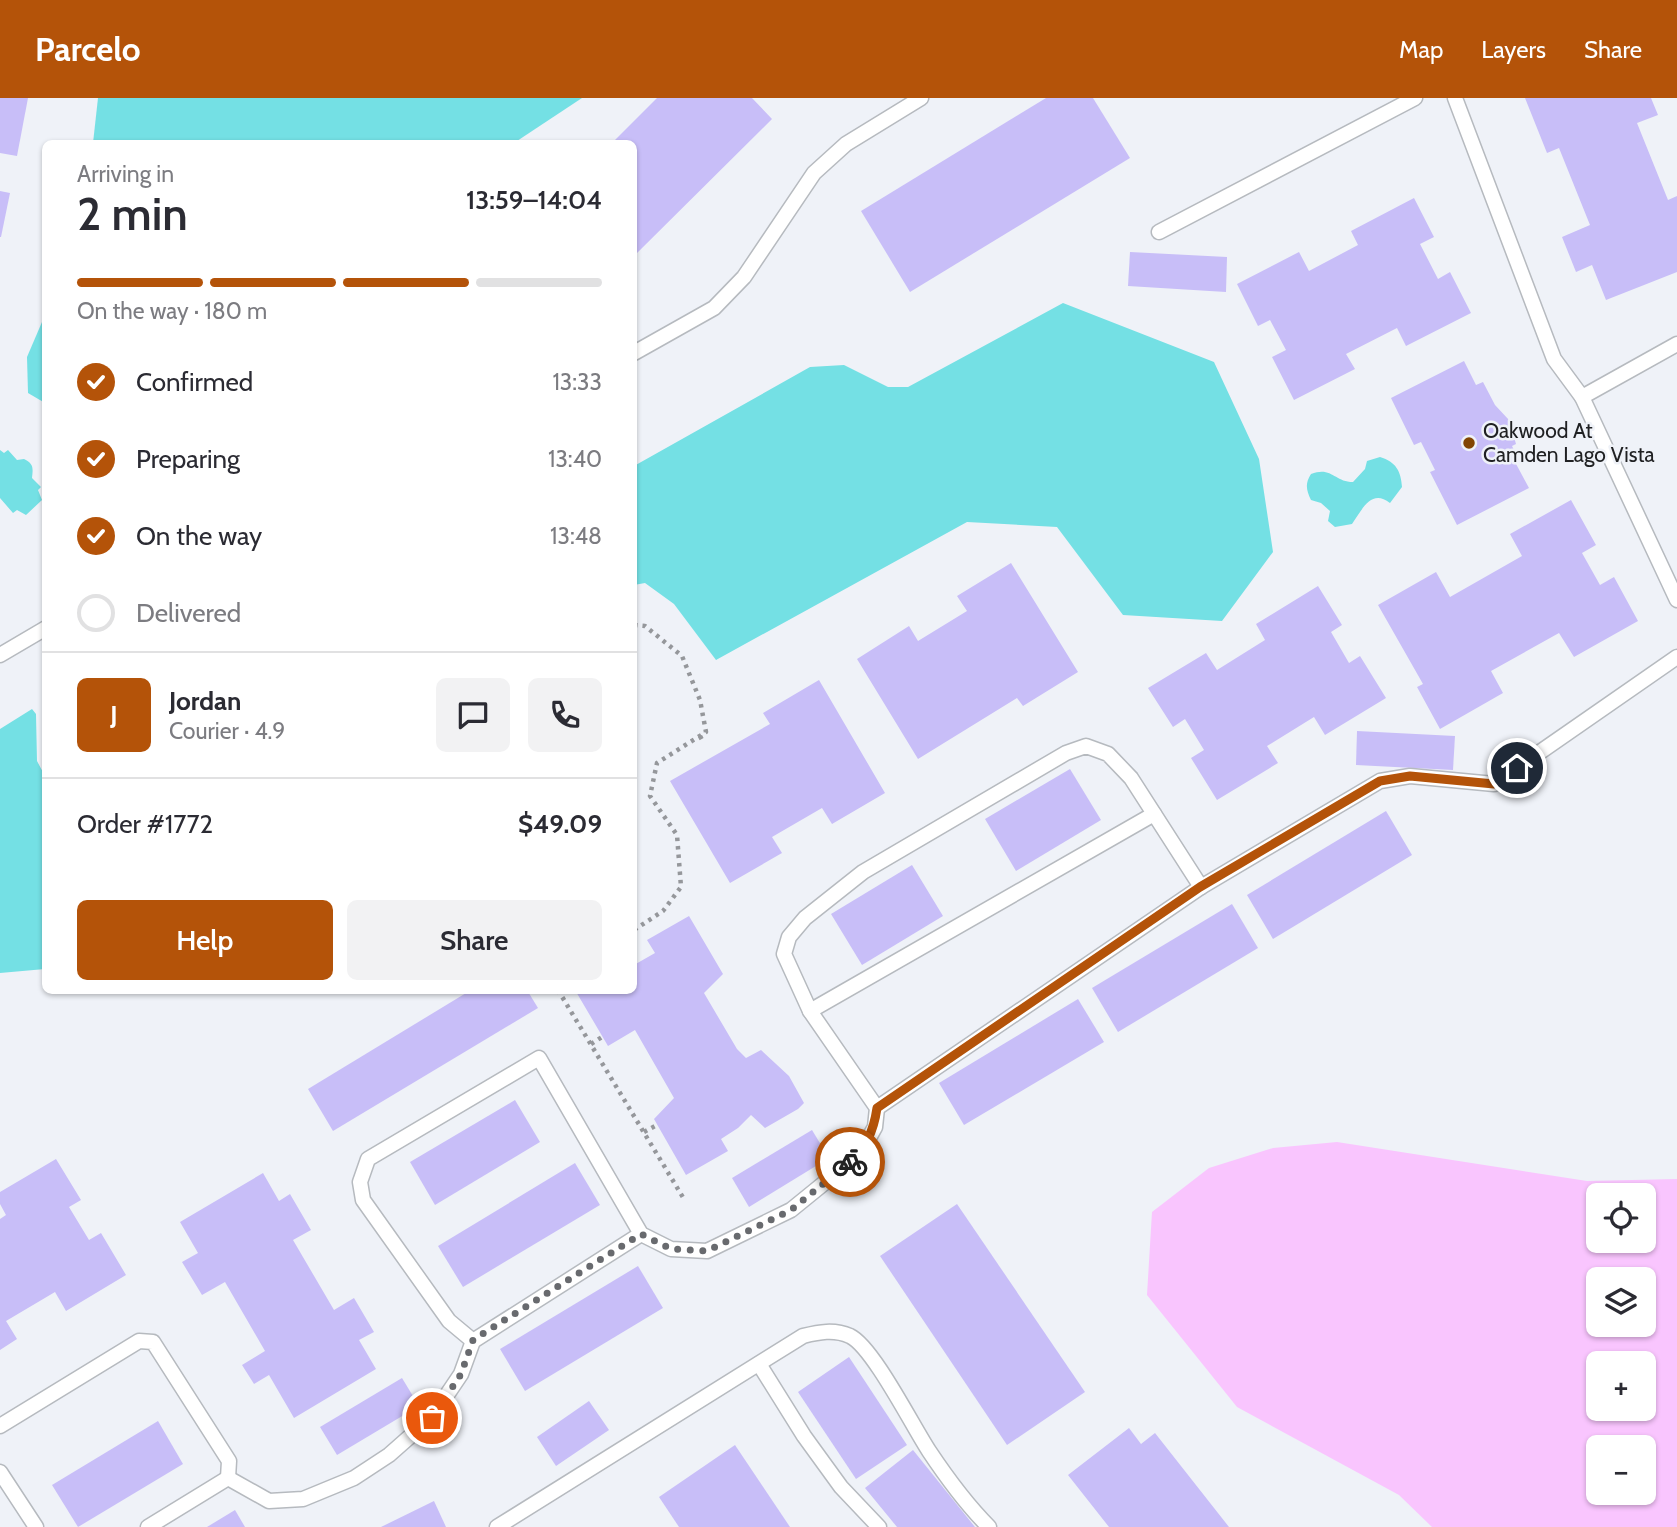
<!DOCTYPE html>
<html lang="en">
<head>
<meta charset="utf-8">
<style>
  :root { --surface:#fff; --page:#f2f2f3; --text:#2b2b33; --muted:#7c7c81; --line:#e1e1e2; --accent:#b45309 }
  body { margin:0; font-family:Cabin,sans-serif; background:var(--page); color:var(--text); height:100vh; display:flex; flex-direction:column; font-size:26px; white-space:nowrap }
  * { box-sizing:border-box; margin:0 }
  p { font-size:23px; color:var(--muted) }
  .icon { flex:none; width:38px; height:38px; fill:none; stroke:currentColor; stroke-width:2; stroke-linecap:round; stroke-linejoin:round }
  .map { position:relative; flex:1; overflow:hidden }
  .side { position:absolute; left:42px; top:42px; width:595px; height:854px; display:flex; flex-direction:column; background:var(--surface); border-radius:10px; box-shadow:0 2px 5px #0004 }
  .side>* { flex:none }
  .buttons { position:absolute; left:1586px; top:1085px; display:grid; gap:14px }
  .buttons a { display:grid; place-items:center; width:70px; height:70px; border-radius:10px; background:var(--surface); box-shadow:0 2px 5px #0004; font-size:35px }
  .pin { position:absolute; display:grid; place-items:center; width:60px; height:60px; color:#fff; margin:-30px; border:4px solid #fff; border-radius:50%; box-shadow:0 2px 7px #0007 }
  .courier { position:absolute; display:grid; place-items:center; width:70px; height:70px; margin:-35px; border:5px solid #b45309; border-radius:50%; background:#fff; color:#222; box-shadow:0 2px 9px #0007 }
  .summary em { font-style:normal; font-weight:600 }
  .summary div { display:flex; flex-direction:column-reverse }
  .summary { display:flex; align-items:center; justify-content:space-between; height:119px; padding:0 35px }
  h1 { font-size:46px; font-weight:600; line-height:52px }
  .bar { display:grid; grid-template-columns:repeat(4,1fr); gap:10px 7px; align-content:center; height:84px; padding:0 35px }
  .bar i { height:9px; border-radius:5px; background:var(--line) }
  .bar .selected { background:var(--accent) }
  .bar p { grid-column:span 4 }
  .line { display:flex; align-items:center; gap:18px; padding:0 35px; border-top:2px solid var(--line) }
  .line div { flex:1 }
  .round { display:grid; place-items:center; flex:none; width:74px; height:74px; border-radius:10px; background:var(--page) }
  ol { padding:0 35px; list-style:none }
  li { display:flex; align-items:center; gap:21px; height:77px }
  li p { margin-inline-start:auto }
  li .icon { padding:7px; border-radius:50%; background:var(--accent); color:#fff; stroke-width:4 }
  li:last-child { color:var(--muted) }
  li i { width:38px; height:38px; border:4px solid var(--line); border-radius:50% }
  .primary-button { display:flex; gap:14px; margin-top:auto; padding:14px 35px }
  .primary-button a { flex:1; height:80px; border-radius:10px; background:var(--accent); color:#fff; font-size:28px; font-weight:600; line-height:80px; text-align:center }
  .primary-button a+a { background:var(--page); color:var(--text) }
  header { display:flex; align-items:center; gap:42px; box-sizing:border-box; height:98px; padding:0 35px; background:var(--accent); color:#fff }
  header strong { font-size:33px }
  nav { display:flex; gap:38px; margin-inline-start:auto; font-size:24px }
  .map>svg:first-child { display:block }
</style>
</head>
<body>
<header>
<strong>Parcelo</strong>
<nav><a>Map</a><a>Layers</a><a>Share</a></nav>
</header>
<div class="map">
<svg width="1677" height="1429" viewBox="0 0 1677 1429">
  <rect width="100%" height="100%" fill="#eff2f8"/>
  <path fill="#f9c5fe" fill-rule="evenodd" d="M 1337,1044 L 1587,1083 L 1677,1081 L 1677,1429 L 1432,1429 L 1399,1397 L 1237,1309 L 1147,1197 L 1152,1114 L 1209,1070 L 1273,1050 ZM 1598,1097 L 1643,1097 L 1643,1143 L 1598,1143 ZM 1598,1181 L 1643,1181 L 1643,1227 L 1598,1227 ZM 1598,1265 L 1643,1265 L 1643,1311 L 1598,1311 ZM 1598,1349 L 1643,1349 L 1643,1395 L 1598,1395 Z"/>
  <g fill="#74e0e4">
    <polygon points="98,0 582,0 514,45 93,45"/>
    <polygon points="1063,205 1214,264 1259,361 1273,454 1222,523 1123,517 1057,429 967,424 716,562 674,506 645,485 634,487 634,368 810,269 844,267 888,289 908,289"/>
    <polygon points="45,217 46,305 45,305 28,295 27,259"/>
    <path d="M 0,352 L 4,355 L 8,352 L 17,362 L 24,361 C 34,366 33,370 32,380 L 41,389 L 38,392 L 42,402 L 26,417 L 17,412 L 13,415 L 0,400 Z"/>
    <path d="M 1380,359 C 1396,364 1401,373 1402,389 L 1390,405 C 1371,390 1362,412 1352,426 L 1335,429 L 1328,423 L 1330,413 L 1321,405 L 1311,402 C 1306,392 1305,385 1311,376 C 1332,368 1334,384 1353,384 L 1365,371 L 1367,363 Z"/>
    <polygon points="32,611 36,616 37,663 45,678 45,871 0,875 0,631"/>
  </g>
  <g fill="#c8bef8">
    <polygon points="0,0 28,0 17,58 0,55"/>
    <polygon points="657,0 752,0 772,21 634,158 634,46 611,46"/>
    <polygon points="1046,0 1093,0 1130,60 910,194 861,113"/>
    <polygon points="1525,0 1651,0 1658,17 1637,25 1668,102 1677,98 1677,174 1606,202 1592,167 1576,174 1562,139 1590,127 1559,50 1547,55"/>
    <polygon points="0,93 10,95 1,139 0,139"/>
    <polygon points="1414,100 1434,139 1420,146 1438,181 1450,174 1471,215 1406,248 1397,230 1346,256 1355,271 1294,302 1272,259 1286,252 1270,222 1258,228 1237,186 1299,154 1309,173 1358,147 1351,133"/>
    <polygon points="1130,154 1227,159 1226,194 1128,188"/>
    <polygon points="1464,263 1476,287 1483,284 1495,307 1509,322 1516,346 1512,348 1519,362 1515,364 1529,390 1457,427 1430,374 1435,372 1421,344 1414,347 1391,300"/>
    <polygon points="1571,402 1596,447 1582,455 1600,487 1614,479 1638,523 1574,559 1559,535 1491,573 1503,595 1440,631 1417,589 1423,586 1378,507 1436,474 1450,499 1522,458 1510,436"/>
    <polygon points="1011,465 1078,574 1023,608 1017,600 918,661 857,561 909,528 918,543 967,513 957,498"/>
    <polygon points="1318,488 1342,527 1331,534 1349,565 1360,558 1386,600 1325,637 1314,619 1267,648 1278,665 1217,702 1191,660 1204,652 1185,621 1173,629 1148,590 1206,555 1217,572 1265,542 1256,526"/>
    <polygon points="819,582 885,695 832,726 822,710 772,739 782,755 730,785 670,683 770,626 763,615"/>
    <polygon points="1357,633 1455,638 1453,672 1356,667"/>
    <polygon points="1070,671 1101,722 1016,773 985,721"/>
    <polygon points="1386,713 1412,757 1273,841 1247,797"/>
    <polygon points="912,767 943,818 862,867 831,816"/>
    <polygon points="1232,806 1258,850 1118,934 1092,890"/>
    <polygon points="689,818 723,876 704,895 737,951 746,960 761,952 789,978 804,1005 798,1011 765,1030 751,1017 738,1030 721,1041 728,1053 686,1077 654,1021 674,1000 635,932 608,948 575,892 634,892 634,867 655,855 647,842"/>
    <polygon points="471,892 527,892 538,910 333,1033 308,991"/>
    <polygon points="1078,901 1104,944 964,1027 939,985"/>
    <polygon points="515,1002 540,1044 435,1107 410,1064"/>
    <polygon points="812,1032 829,1060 749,1109 732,1080"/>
    <polygon points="56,1061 81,1102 69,1109 89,1142 101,1135 126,1177 66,1213 55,1194 6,1223 17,1241 0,1252 0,1121 6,1117 0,1106 0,1094"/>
    <polygon points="575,1065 600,1107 463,1189 438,1148"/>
    <polygon points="263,1075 279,1103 290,1096 311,1132 293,1142 334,1212 354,1200 374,1234 359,1242 376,1271 294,1320 269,1277 254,1286 242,1267 265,1253 225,1184 202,1197 182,1164 198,1155 180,1124"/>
    <polygon points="957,1106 1085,1294 1007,1347 880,1158"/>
    <polygon points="638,1168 663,1210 525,1293 500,1251"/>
    <polygon points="849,1259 907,1347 856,1381 798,1294"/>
    <polygon points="402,1280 419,1308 337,1357 320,1329"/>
    <polygon points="589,1303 609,1332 556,1368 537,1339"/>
    <polygon points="158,1323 183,1366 78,1429 52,1387"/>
    <polygon points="1129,1330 1141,1346 1155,1335 1229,1429 1109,1429 1068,1377"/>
    <polygon points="735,1347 790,1429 679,1429 659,1399"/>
    <polygon points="913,1352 975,1429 897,1429 865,1390"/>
    <polygon points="434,1403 446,1429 381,1429"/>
    <polygon points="235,1412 245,1429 207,1429"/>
  </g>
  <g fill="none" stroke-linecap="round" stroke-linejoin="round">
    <g stroke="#b6babf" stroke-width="17">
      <g id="lane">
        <polyline points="1455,0 1554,261 1582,299 1677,502"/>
        <polyline points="1159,134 1415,0"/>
        <polyline points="634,255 714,210 744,179 814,75 846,46 921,0"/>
        <polyline points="1582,299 1677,246"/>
        <polyline points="0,557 46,530"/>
        <polyline points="810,913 1154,716"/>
        <polyline points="877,1010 1201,789 1380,683 1410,678 1494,686 1677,559"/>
        <polyline points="473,1243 449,1223 363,1102 360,1084 368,1061 539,960 641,1136 671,1151 707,1153 791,1112 860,1056 875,1029 877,1010 810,913 784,856 789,839 805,820 863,774 1066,655 1086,648 1108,656 1131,680 1201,789"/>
        <polyline points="759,1266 804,1338 841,1389 879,1429"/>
        <polyline points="0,1328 139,1243 153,1244 229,1363 228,1380"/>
        <polyline points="0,1374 36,1429"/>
        <polyline points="228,1380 269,1403 303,1401 354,1380 389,1357 432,1319 461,1276 473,1243 641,1136"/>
        <polyline points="148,1429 228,1380"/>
        <path d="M 497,1429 L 803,1238 C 819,1234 834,1231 850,1238 C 873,1249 913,1329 929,1353 C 947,1380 966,1406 989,1429"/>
      </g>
    </g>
    <g stroke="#95979b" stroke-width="4.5" stroke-dasharray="3.5 5" stroke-linecap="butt">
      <polyline points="634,527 645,528 682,558 700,602 706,634 657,665 650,698 677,737 681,789 663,813 634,832"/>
      <polyline points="700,638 703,644"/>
      <polyline points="558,892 684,1101"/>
      <polyline points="591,946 602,939"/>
      <polyline points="644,1034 657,1027"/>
    </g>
    <use href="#lane" stroke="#fff" stroke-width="14"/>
  </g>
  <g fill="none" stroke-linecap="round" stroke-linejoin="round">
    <polyline stroke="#686a6e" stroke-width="7" stroke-dasharray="0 12.6" points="432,1320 461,1276 473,1242 641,1136 671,1151 707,1153 791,1112 850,1064"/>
    <path stroke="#b45309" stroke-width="9" d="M 850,1064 C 867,1050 874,1031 877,1010 L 1200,789 L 1380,683 L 1410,678 L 1494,686 L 1517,670"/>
  </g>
  <circle fill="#824503" stroke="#eff2f8" stroke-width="2.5" cx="1469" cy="345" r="7"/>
  <g text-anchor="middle" stroke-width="5" stroke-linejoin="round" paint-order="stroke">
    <g font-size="21" fill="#202123" stroke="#eff2f8" text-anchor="start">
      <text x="1483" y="340">Oakwood At<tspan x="1483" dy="24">Camden Lago Vista</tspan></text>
    </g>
  </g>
</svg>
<div class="buttons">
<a><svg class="icon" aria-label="locate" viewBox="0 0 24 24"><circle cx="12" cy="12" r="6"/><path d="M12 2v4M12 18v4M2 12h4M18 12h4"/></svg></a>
<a><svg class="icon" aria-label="layers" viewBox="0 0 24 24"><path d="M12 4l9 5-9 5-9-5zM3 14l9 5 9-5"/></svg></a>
<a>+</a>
<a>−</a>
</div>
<div class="pin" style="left:432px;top:1320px;background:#ea580c"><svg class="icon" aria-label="bag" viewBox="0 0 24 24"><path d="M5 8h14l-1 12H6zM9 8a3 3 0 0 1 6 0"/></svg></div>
<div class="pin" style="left:1517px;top:670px;background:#1f2937"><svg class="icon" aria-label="home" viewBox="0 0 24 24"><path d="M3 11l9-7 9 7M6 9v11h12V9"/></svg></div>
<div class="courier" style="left:850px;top:1064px"><svg class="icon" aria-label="bike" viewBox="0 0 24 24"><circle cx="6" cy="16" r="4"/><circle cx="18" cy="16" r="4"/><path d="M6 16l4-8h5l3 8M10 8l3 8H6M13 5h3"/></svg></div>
<section class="side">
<div class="summary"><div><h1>2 min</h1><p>Arriving in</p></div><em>13:59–14:04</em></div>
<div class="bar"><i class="selected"></i><i class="selected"></i><i class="selected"></i><i></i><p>On the way · 180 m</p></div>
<ol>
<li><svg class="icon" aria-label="check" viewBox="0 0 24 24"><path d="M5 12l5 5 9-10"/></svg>Confirmed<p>13:33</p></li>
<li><svg class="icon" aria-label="check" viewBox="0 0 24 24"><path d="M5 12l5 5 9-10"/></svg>Preparing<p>13:40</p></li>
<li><svg class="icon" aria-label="check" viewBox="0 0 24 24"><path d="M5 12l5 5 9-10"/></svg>On the way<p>13:48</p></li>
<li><i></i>Delivered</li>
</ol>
<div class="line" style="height:126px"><b class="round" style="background:var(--accent);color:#fff">J</b><div><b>Jordan</b><p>Courier · 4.9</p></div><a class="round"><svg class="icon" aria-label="chat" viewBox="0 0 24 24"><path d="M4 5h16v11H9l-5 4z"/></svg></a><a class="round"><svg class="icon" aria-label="phone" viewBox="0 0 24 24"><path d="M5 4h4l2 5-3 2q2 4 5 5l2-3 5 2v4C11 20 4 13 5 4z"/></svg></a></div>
<div class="line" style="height:91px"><div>Order #1772</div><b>$49.09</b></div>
<div class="primary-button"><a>Help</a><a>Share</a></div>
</section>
</div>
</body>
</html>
